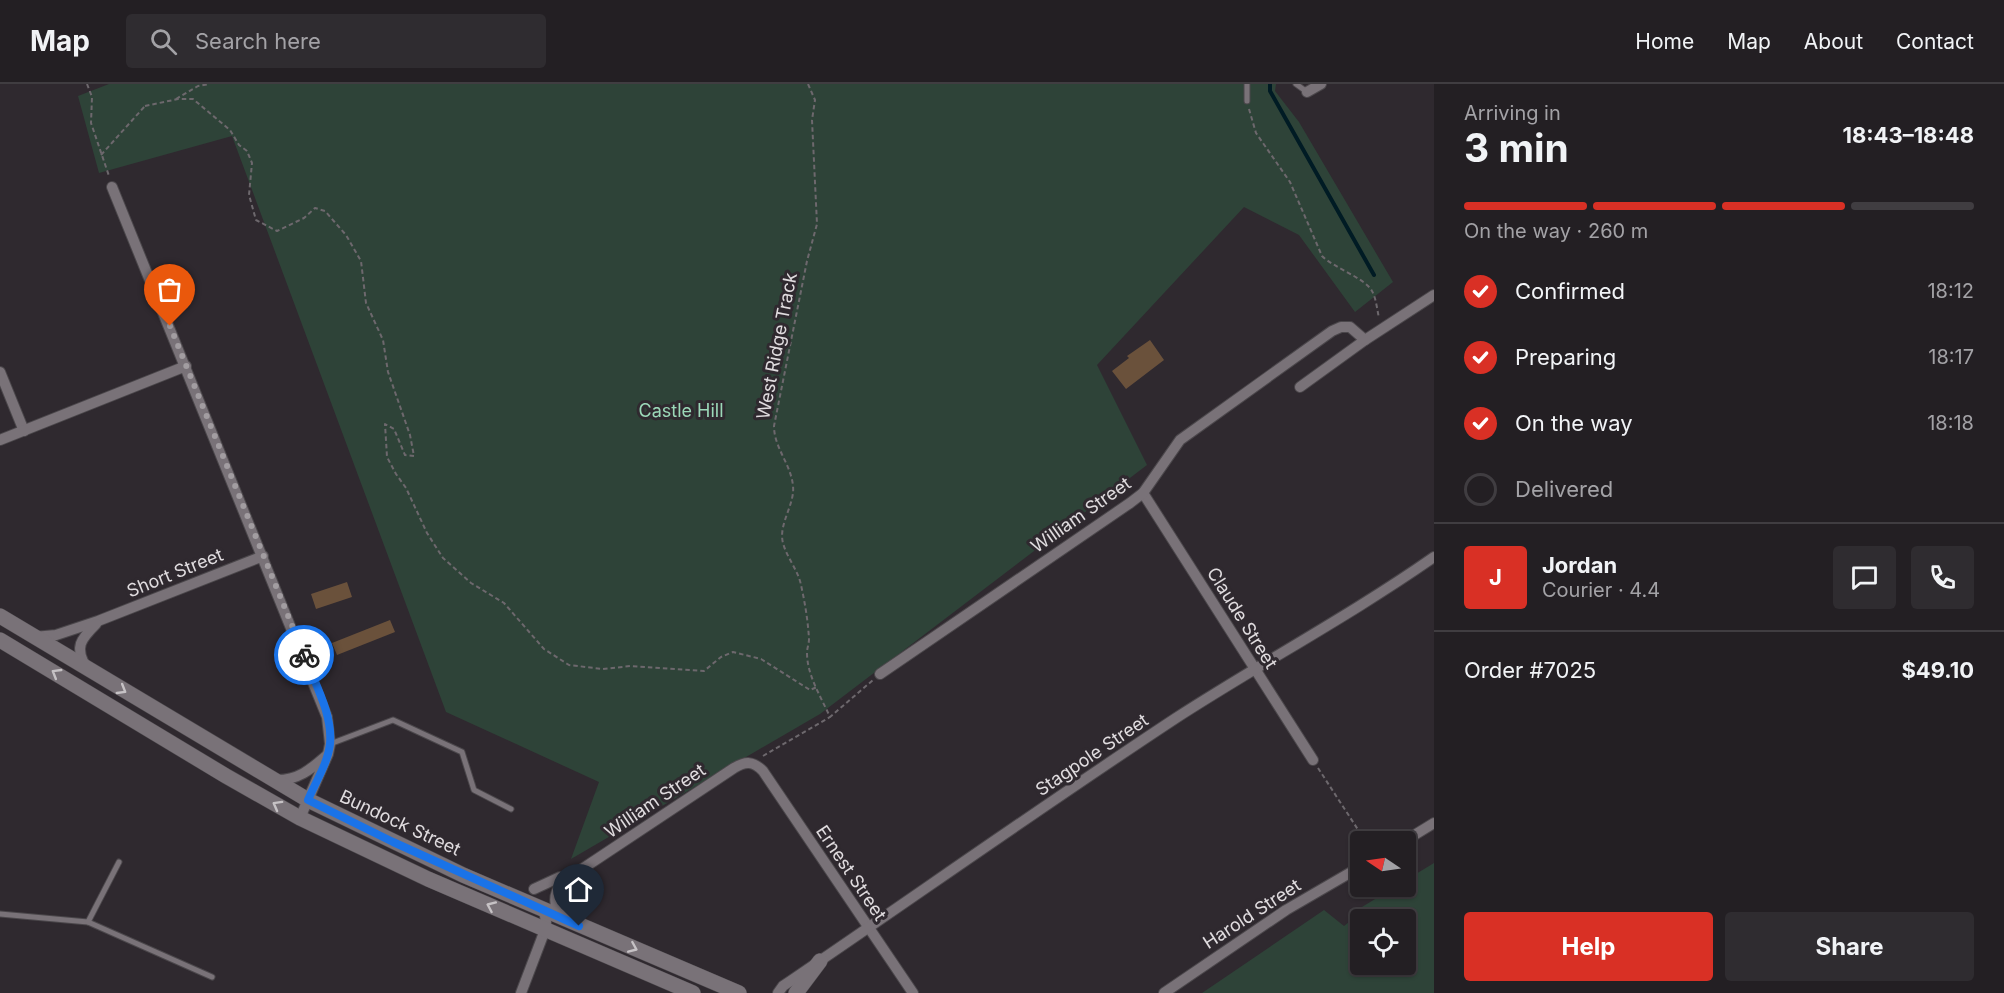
<!DOCTYPE html>
<html lang="en">
<head>
<meta charset="utf-8">
<style>
  :root { --surface:#231f23; --page:#2f2c30; --text:#f1f3f6; --muted:#a3a2a6; --line:#403d41; --accent:#d93025 }
  body { margin:0; font-family:Inter,sans-serif; background:var(--page); color:var(--text); height:100vh; display:flex; flex-direction:column; font-size:22px; white-space:nowrap }
  * { box-sizing:border-box; margin:0 }
  p { font-size:20px; color:var(--muted) }
  .icon { flex:none; width:33px; height:33px; fill:none; stroke:currentColor; stroke-width:2; stroke-linecap:round; stroke-linejoin:round }
  .map { position:relative; flex:1; overflow:hidden }
  .sheet { display:flex; flex-direction:column; background:var(--surface); width:570px }
  .sheet>* { flex:none }
  .needle { width:39px; rotate:283deg }
  .controls { position:absolute; left:1350px; top:747px; display:grid; gap:12px }
  .controls a { display:grid; place-items:center; width:66px; height:66px; border-radius:6px; background:var(--surface); box-shadow:0 2px 4px #0004,0 0 0 2px var(--line); font-size:30px }
  .pin { position:absolute; display:grid; place-items:center; width:51px; height:51px; color:#fff; margin:-62px -26px; border-radius:50% 50% 50% 0; rotate:-45deg; box-shadow:0 0 6px #0007 }
  .pin .icon { rotate:45deg }
  .courier { position:absolute; display:grid; place-items:center; width:60px; height:60px; margin:-30px; border:4px solid #1a73e8; border-radius:50%; background:#fff; color:#222; box-shadow:0 2px 8px #0007 }
  .summary em { font-style:normal; font-weight:700 }
  .summary div { display:flex; flex-direction:column-reverse }
  .summary { display:flex; align-items:center; justify-content:space-between; height:102px; padding:0 30px }
  h1 { font-size:39px; font-weight:700; line-height:45px }
  .bar { display:grid; grid-template-columns:repeat(4,1fr); gap:9px 6px; align-content:center; height:72px; padding:0 30px }
  .bar i { height:8px; border-radius:4px; background:var(--line) }
  .bar .active { background:var(--accent) }
  .bar p { grid-column:span 4 }
  .line { display:flex; align-items:center; gap:15px; padding:0 30px; border-top:2px solid var(--line) }
  .line div { flex:1 }
  .round { display:grid; place-items:center; flex:none; width:63px; height:63px; border-radius:6px; background:var(--page) }
  ol { padding:0 30px; list-style:none }
  li { display:flex; align-items:center; gap:18px; height:66px }
  li p { margin-inline-start:auto }
  li .icon { padding:6px; border-radius:50%; background:var(--accent); color:#fff; stroke-width:4 }
  li:last-child { color:var(--muted) }
  li i { width:33px; height:33px; border:3px solid var(--line); border-radius:50% }
  .button { display:flex; gap:12px; margin-top:auto; padding:12px 30px }
  .button a { flex:1; height:69px; border-radius:6px; background:var(--accent); color:#fff; font-size:24px; font-weight:700; line-height:69px; text-align:center }
  .button a+a { background:var(--page); color:var(--text) }
  header { display:flex; align-items:center; gap:36px; box-sizing:border-box; height:84px; padding:0 30px; background:var(--surface); border-bottom:2px solid var(--line) }
  header strong { font-size:28px }
  nav { display:flex; gap:33px; margin-inline-start:auto; font-size:21px }
  .search { width:420px; height:54px; background:var(--page); display:flex; align-items:center; gap:15px; box-sizing:border-box; padding:0 21px; border-radius:6px; color:var(--muted); font-size:22px }
  main { display:flex; flex:1; min-height:0 }
  .map>svg:first-child { display:block }
</style>
</head>
<body>
<header>
<strong>Map</strong>
<div class="search"><svg class="icon" aria-label="search" viewBox="0 0 24 24"><circle cx="10" cy="10" r="6"/><path d="M15 15l6 6"/></svg>Search here</div>
<nav><a>Home</a><a>Map</a><a>About</a><a>Contact</a></nav>
</header>
<main>
<div class="map">
<svg width="1434" height="909" viewBox="0 0 1434 909">
  <rect width="100%" height="100%" fill="#2f292f"/>
  <g fill="#2e4338" fill-rule="evenodd">
    <polygon points="109,0 1276,0 1275,7 1299,38 1393,198 1355,228 1299,151 1244,123 1097,281 1147,381 820,630 571,775 599,698 446,628 232,52 99,89 78,12"/>
    <path d="M 1434,779 L 1434,909 L 1202,909 L 1324,826 L 1344,842 L 1353,835 L 1352,829 L 1395,803 L 1406,802 L 1406,796 ZM 1360,836 L 1406,836 L 1406,880 L 1360,880 Z"/>
  </g>
  <g fill="none" stroke-linecap="round" stroke-linejoin="round">
    <polyline stroke="#001b24" stroke-width="4" points="1270,0 1270,7 1374,191"/>
  </g>
  <g fill="#6a513b">
    <polygon points="1150,256 1164,276 1126,305 1112,287 1129,274 1127,272"/>
    <polygon points="347,498 352,513 316,525 311,510"/>
    <polygon points="390,536 395,548 337,571 332,559"/>
  </g>
  <g fill="none" stroke-linecap="round" stroke-linejoin="round">
    <g stroke="#4b474b" stroke-width="7">
      <g id="service">
        <polyline points="1296,0 1307,8"/>
        <polyline points="1247,17 1247,0"/>
        <polyline points="330,660 393,636 462,668 474,706 511,725"/>
        <polyline points="0,830 88,838 212,893"/>
        <polyline points="88,838 119,778"/>
      </g>
    </g>
    <g stroke="#4b474b" stroke-width="12">
      <g id="minor">
        <polyline points="1307,8 1321,0"/>
        <polyline points="112,103 327,633 330,660 328,670 300,734"/>
        <polyline points="0,288 24,347"/>
        <polyline points="1300,303 1365,256"/>
        <polyline points="0,356 186,282"/>
        <polyline points="1143,409 1313,676"/>
        <polyline points="34,553 56,551 98,537 263,472"/>
        <path d="M 86,583 C 74,563 81,555 96,540"/>
        <polyline points="880,590 1130,419 1143,409 1180,356 1332,247 1341,243 1350,243 1365,256 1434,211"/>
        <path d="M 277,696 C 298,696 310,686 326,672"/>
        <polyline points="1403,758 1434,739"/>
        <path d="M 534,805 L 560,793 L 567,795 L 734,684 C 746,677 753,677 763,687 L 913,909"/>
        <path d="M 559,833 C 553,817 553,806 567,795"/>
        <polyline points="521,909 545,846 546,838 544,826"/>
        <path d="M 778,909 L 783,902 C 914,813 1044,721 1176,634 C 1261,579 1351,531 1434,473"/>
        <polyline points="1164,909 1286,826 1360,783"/>
      </g>
    </g>
    <g stroke="#4b474b" stroke-width="16">
      <g id="secondary">
        <polyline points="0,532 308,716 463,791 739,909"/>
        <polyline points="0,556 226,692 300,734 428,795 693,909"/>
        <polyline points="796,909 820,877"/>
      </g>
    </g>
    <g stroke="#6d686d" stroke-width="2" stroke-dasharray="4.5 3" stroke-linecap="butt">
      <polyline points="87,0 92,13 91,39 109,92"/>
      <path d="M 808,0 L 815,16 L 812,36 L 817,140 L 807,177 L 774,342 C 774,364 791,380 793,402 C 795,421 778,440 783,459 C 787,474 798,486 801,501 C 805,519 808,537 809,555 C 809,560 807,564 807,569 C 807,591 821,613 830,633 L 873,596"/>
      <polyline points="176,15 198,2 209,0"/>
      <polyline points="145,22 178,15 193,15 230,46 239,61 247,67 252,79 249,111 256,136 277,147 304,134 315,124 325,127 346,151 361,177 366,219 383,256 388,288 410,351 414,372 405,371 394,345 385,340 387,373 396,390 406,404 427,449 443,474 471,499 504,519 544,565 569,581 603,585 631,582 704,587 721,573 733,568 761,575 810,606 817,603"/>
      <path d="M 1249,25 L 1256,49 L 1290,98 L 1322,172 C 1334,184 1365,194 1372,207 C 1376,214 1377,225 1379,234"/>
      <polyline points="101,71 145,22"/>
      <polyline points="763,672 830,633"/>
      <polyline points="1318,684 1366,758"/>
    </g>
    <use href="#service" stroke="#797278" stroke-width="5"/>
    <use href="#minor" stroke="#797278" stroke-width="10"/>
    <use href="#secondary" stroke="#797278" stroke-width="15"/>
  </g>
  <defs><path id="oneway-chevron" d="M-2-3.5L2.5 0L-2 3.5" fill="none" stroke-width="1.6" stroke-linecap="round" stroke-linejoin="round" transform="scale(1.5)"/></defs>
  <g stroke="#c6c2c5">
    <use href="#oneway-chevron" transform="translate(56 589) rotate(-149)"/>
    <use href="#oneway-chevron" transform="translate(122 606) rotate(31)"/>
    <use href="#oneway-chevron" transform="translate(277 721) rotate(-151)"/>
    <use href="#oneway-chevron" transform="translate(491 822) rotate(-156)"/>
    <use href="#oneway-chevron" transform="translate(633 864) rotate(23)"/>
  </g>
  <g fill="none" stroke-linecap="round" stroke-linejoin="round">
    <polyline stroke="#a29da1" stroke-width="6" stroke-dasharray="0 10.8" points="170,242 304,571"/>
    <path stroke="#1a73e8" stroke-width="8" d="M 304,571 C 314,598 333,630 330,660 C 328,679 315,699 308,716 L 393,758 L 579,842"/>
  </g>
  <g text-anchor="middle" stroke-width="6" stroke-linejoin="round" paint-order="stroke">
    <g font-size="18" fill="#e0dcdf" stroke="#2f292f">
      <text transform="translate(777 262) rotate(-79)" y="6">West Ridge Track</text>
      <text transform="translate(1081 431) rotate(-35)" y="6">William Street</text>
      <text transform="translate(175 489) rotate(-22)" y="6">Short Street</text>
      <text transform="translate(1242 534) rotate(58)" y="6">Claude Street</text>
      <text transform="translate(1092 671) rotate(-34)" y="6">Stagpole Street</text>
      <text transform="translate(655 717) rotate(-34)" y="6">William Street</text>
      <text transform="translate(400 739) rotate(25)" y="6">Bundock Street</text>
      <text transform="translate(851 789) rotate(56)" y="6">Ernest Street</text>
      <text transform="translate(1252 830) rotate(-33)" y="6">Harold Street</text>
    </g>
    <g font-size="18" fill="#9bd8b8" stroke="#2f292f">
      <text x="681" y="333">Castle Hill</text>
    </g>
  </g>
</svg>
<div class="controls">
<a><svg class="needle" viewBox="-14 -14 28 28"><path d="M0-13l5 13h-10z" fill="#e53935"/><path d="M0 13l5-13h-10z" fill="#a3a2a6"/></svg></a>
<a><svg class="icon" aria-label="locate" viewBox="0 0 24 24"><circle cx="12" cy="12" r="6"/><path d="M12 2v4M12 18v4M2 12h4M18 12h4"/></svg></a>
</div>
<div class="pin" style="left:170px;top:242px;background:#ea580c"><svg class="icon" aria-label="bag" viewBox="0 0 24 24"><path d="M5 8h14l-1 12H6zM9 8a3 3 0 0 1 6 0"/></svg></div>
<div class="pin" style="left:579px;top:842px;background:#1f2937"><svg class="icon" aria-label="home" viewBox="0 0 24 24"><path d="M3 11l9-7 9 7M6 9v11h12V9"/></svg></div>
<div class="courier" style="left:304px;top:571px"><svg class="icon" aria-label="bike" viewBox="0 0 24 24"><circle cx="6" cy="16" r="4"/><circle cx="18" cy="16" r="4"/><path d="M6 16l4-8h5l3 8M10 8l3 8H6M13 5h3"/></svg></div>
</div>
<section class="sheet">
<div class="summary"><div><h1>3 min</h1><p>Arriving in</p></div><em>18:43–18:48</em></div>
<div class="bar"><i class="active"></i><i class="active"></i><i class="active"></i><i></i><p>On the way · 260 m</p></div>
<ol>
<li><svg class="icon" aria-label="check" viewBox="0 0 24 24"><path d="M5 12l5 5 9-10"/></svg>Confirmed<p>18:12</p></li>
<li><svg class="icon" aria-label="check" viewBox="0 0 24 24"><path d="M5 12l5 5 9-10"/></svg>Preparing<p>18:17</p></li>
<li><svg class="icon" aria-label="check" viewBox="0 0 24 24"><path d="M5 12l5 5 9-10"/></svg>On the way<p>18:18</p></li>
<li><i></i>Delivered</li>
</ol>
<div class="line" style="height:108px"><b class="round" style="background:var(--accent);color:#fff">J</b><div><b>Jordan</b><p>Courier · 4.4</p></div><a class="round"><svg class="icon" aria-label="chat" viewBox="0 0 24 24"><path d="M4 5h16v11H9l-5 4z"/></svg></a><a class="round"><svg class="icon" aria-label="phone" viewBox="0 0 24 24"><path d="M5 4h4l2 5-3 2q2 4 5 5l2-3 5 2v4C11 20 4 13 5 4z"/></svg></a></div>
<div class="line" style="height:78px"><div>Order #7025</div><b>$49.10</b></div>
<div class="button"><a>Help</a><a>Share</a></div>
</section>
</main>
</body>
</html>
